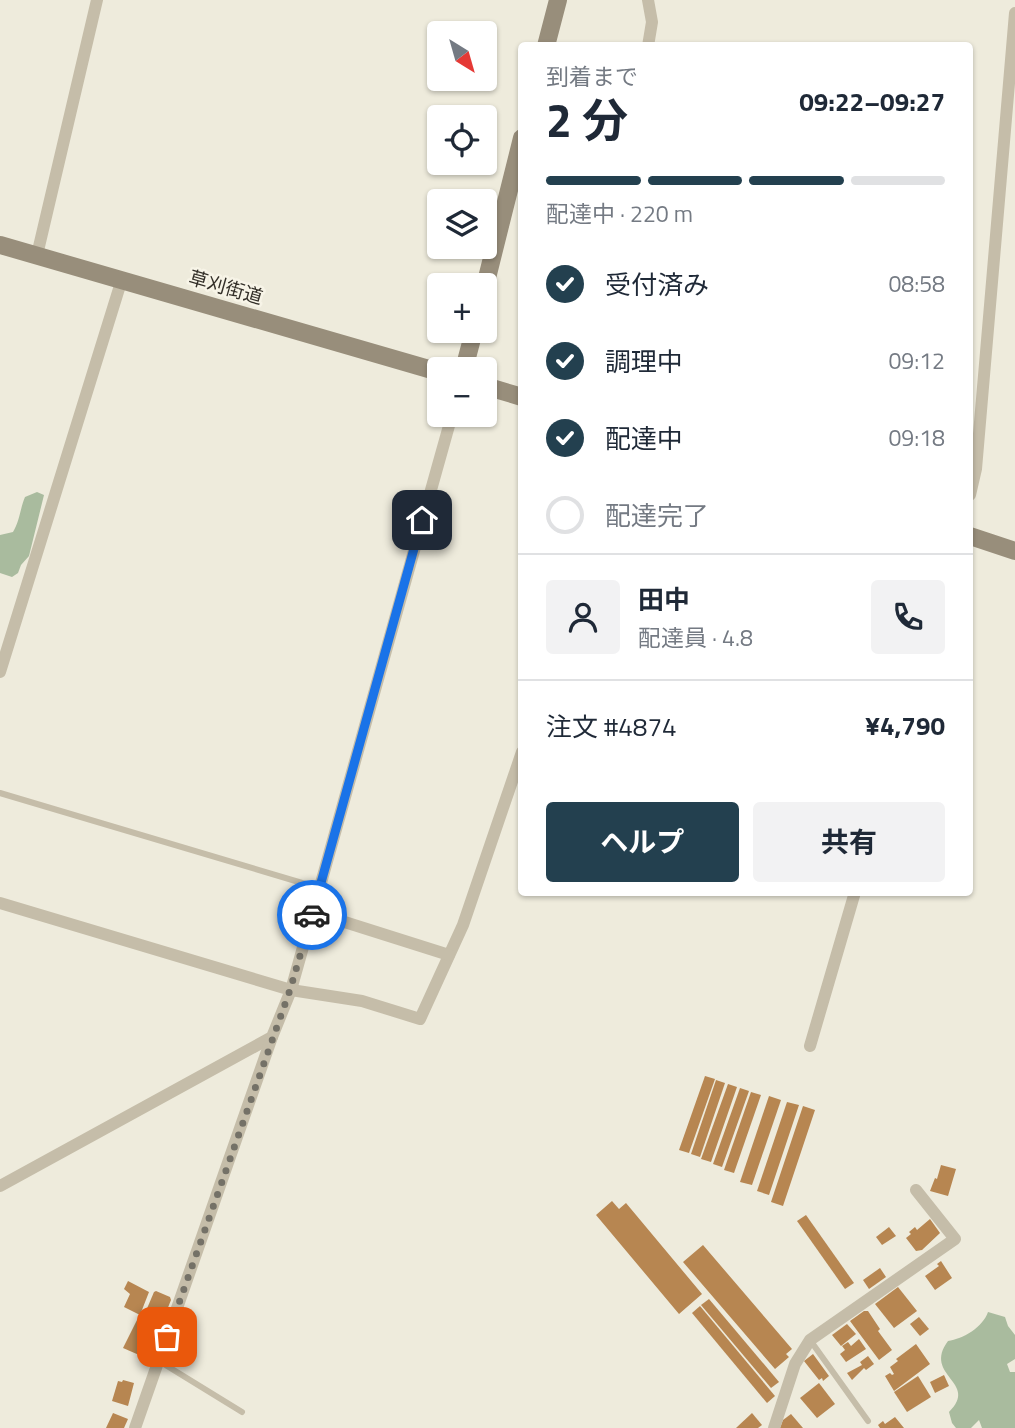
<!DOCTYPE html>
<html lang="ja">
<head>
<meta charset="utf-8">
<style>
  :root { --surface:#fff; --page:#f2f2f3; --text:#1f2937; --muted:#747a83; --line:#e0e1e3; --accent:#23404f }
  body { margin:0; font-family:"Titillium Web","Noto Sans JP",sans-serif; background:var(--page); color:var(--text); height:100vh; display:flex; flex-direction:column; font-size:26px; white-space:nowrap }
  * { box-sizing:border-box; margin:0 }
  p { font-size:23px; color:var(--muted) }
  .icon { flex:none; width:38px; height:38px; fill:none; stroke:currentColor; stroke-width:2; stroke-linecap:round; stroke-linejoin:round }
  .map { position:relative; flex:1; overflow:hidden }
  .drawer { position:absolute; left:518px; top:42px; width:455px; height:854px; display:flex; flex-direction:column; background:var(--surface); border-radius:7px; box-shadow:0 2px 5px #0004 }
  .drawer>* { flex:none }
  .needle { width:46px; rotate:143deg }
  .buttons { position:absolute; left:427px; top:21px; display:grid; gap:14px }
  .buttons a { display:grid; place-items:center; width:70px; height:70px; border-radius:7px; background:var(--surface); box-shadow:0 2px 5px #0004; font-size:35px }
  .pin { position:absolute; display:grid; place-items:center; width:60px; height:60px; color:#fff; margin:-30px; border-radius:14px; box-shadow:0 4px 10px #0006 }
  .courier { position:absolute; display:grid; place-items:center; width:70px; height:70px; margin:-35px; border:5px solid #1a73e8; border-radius:50%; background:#fff; color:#222; box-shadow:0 2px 9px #0007 }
  .overview em { font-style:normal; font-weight:700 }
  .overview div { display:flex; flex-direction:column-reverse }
  .overview { display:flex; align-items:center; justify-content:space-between; height:119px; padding:0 28px }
  h1 { font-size:46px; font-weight:700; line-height:52px }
  .bar { display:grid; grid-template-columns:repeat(4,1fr); gap:10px 7px; align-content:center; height:84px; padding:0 28px }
  .bar i { height:9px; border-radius:5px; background:var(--line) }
  .bar .active { background:var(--accent) }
  .bar p { grid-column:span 4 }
  .line { display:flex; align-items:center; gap:18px; padding:0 28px; border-top:2px solid var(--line) }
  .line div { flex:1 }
  .round { display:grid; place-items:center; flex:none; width:74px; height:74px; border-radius:7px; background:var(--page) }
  ol { padding:0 28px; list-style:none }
  li { display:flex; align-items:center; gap:21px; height:77px }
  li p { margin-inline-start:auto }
  li .icon { padding:7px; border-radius:50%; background:var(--accent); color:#fff; stroke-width:4 }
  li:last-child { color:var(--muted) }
  li i { width:38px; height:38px; border:4px solid var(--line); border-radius:50% }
  .action { display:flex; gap:14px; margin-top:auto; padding:14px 28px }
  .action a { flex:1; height:80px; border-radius:7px; background:var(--accent); color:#fff; font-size:28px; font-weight:700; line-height:80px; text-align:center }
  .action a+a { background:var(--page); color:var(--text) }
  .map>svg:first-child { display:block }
</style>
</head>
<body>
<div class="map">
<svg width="1015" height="1428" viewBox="0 0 1015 1428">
  <rect width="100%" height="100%" fill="#eeebdc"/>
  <g fill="#a9bb9e">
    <path d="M 37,492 L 44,495 L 29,556 L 21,565 L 18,573 L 12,577 L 0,573 L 0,535 L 13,532 C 20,520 20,509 25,497 Z"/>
    <path d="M 988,1312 L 1005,1317 L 1008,1326 L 1015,1335 L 1015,1359 L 1007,1364 L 1010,1372 L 1015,1372 L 1015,1428 L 982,1428 L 979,1420 L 971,1428 L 956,1428 L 952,1423 L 949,1412 C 980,1382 922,1376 948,1341 C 963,1339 983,1327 988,1312 Z"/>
  </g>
  <g fill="#b78651">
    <polygon points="705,1076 715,1079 689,1153 679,1150"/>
    <polygon points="716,1080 725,1083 700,1157 691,1154"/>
    <polygon points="728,1084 737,1087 711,1162 701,1159"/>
    <polygon points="740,1088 749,1091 722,1167 713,1164"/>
    <polygon points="751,1092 761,1095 734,1173 724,1170"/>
    <polygon points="769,1096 781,1100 752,1185 740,1182"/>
    <polygon points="787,1102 799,1105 769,1195 757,1191"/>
    <polygon points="803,1106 815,1110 783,1206 771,1202"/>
    <polygon points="941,1165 956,1169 948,1196 930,1191 935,1178 937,1179"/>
    <polygon points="612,1201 619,1209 626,1203 702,1294 679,1314 596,1215"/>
    <polygon points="806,1215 854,1283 845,1289 797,1221"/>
    <polygon points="930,1219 940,1233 922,1250 916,1251 906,1238 911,1234 909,1232 915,1227 917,1230"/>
    <polygon points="889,1227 896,1236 882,1245 876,1237"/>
    <polygon points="703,1245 792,1349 786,1354 789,1357 775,1369 683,1262"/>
    <polygon points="941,1261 952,1278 935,1290 925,1276 939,1266 937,1264"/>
    <polygon points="880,1268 886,1277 869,1289 863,1280"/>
    <polygon points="128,1281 149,1292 140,1315 124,1307 130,1294 124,1289"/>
    <polygon points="898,1287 917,1311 894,1328 875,1304"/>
    <polygon points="156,1291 170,1297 171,1300 161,1325 143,1318 154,1292"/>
    <polygon points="709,1299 779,1382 771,1388 701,1305"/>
    <polygon points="700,1306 775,1396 767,1403 692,1313"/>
    <polygon points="864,1311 868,1311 880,1329 878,1331 892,1350 879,1360 850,1321"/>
    <polygon points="919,1317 929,1329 920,1336 910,1324"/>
    <polygon points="138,1318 160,1328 146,1358 123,1348"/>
    <polygon points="847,1324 856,1334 841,1346 832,1335"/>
    <polygon points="859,1339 866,1349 846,1362 840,1354 845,1350 842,1346 848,1342 851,1346"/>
    <polygon points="916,1344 930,1364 894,1391 885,1376 890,1373 892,1375 894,1374 890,1367 898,1361 896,1359"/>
    <polygon points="813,1354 829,1376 823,1381 822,1378 819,1380 804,1361"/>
    <polygon points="868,1356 874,1364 866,1370 864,1368 852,1380 847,1373 862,1365 860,1362"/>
    <polygon points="944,1375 949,1386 935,1393 930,1382"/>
    <polygon points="918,1376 931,1397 907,1412 894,1392"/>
    <polygon points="123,1380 134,1383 128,1406 112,1401 118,1381 122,1382"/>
    <polygon points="819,1383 835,1404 817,1418 800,1398"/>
    <polygon points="113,1413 128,1419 124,1428 106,1428"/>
    <polygon points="752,1413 762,1425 758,1428 736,1428"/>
    <polygon points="791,1414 803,1428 780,1428 783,1420"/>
    <polygon points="895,1417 904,1428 880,1428 878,1425 883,1421 885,1424"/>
  </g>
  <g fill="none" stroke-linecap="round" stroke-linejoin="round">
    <g stroke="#c5bda9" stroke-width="6">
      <polyline points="0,793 319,888"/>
      <polyline points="810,1340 868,1421"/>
      <polyline points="159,1361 242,1412"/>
    </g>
    <g stroke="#c5bda9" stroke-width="12">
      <polyline points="648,0 652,22 648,46"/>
      <polyline points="37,255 97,0"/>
      <polyline points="970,495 976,469 1015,13"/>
      <polyline points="0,672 122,279"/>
      <polyline points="0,903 291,990 362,1001 420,1019 463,925 522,752"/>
      <polyline points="313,912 449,955"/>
      <polyline points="810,1046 855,892"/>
      <polyline points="0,1186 272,1037 291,990 452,415"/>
      <polyline points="135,1428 272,1037"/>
      <polyline points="774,1428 795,1364 810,1340 955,1239 916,1190"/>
    </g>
    <g stroke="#988e7b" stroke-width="18">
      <polyline points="546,46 558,0"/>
      <polyline points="0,245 439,372"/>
      <polyline points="485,286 522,138"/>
      <polyline points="464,369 474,331"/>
      <polyline points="485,386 522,397"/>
      <polyline points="970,536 1015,551"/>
    </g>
  </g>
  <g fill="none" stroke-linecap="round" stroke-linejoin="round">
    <polyline stroke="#747167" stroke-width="7" stroke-dasharray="0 12.6" points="167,1337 290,990 312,915"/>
    <polyline stroke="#1a73e8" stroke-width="9" points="312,915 422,520"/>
  </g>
  <g text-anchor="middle" stroke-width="5" stroke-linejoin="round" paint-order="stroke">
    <g font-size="19" fill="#332f28" stroke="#f7f4e7">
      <text transform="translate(226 287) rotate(16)" y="7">草刈街道</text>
    </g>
  </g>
</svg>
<div class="buttons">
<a><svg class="needle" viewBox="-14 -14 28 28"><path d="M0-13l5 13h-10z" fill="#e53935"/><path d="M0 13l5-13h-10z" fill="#747a83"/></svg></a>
<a><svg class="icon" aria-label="locate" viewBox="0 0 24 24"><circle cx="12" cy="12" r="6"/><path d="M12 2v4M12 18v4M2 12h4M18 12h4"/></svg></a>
<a><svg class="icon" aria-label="layers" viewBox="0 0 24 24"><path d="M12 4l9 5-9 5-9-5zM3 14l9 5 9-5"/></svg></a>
<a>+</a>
<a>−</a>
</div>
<div class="pin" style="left:167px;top:1337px;background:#ea580c"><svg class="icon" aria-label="bag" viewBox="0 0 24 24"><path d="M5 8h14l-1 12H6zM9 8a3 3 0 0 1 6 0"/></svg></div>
<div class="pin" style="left:422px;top:520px;background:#1f2937"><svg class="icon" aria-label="home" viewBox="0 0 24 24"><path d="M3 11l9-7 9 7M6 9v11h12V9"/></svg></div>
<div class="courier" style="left:312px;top:915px"><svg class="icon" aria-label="car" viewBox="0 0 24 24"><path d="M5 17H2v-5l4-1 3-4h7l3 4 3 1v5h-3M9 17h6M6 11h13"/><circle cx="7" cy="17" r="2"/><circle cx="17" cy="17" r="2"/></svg></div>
<section class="drawer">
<div class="overview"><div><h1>2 分</h1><p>到着まで</p></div><em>09:22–09:27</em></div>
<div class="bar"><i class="active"></i><i class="active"></i><i class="active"></i><i></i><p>配達中 · 220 m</p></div>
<ol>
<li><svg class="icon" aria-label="check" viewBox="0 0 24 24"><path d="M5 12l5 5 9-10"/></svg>受付済み<p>08:58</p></li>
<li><svg class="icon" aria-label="check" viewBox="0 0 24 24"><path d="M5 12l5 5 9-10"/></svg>調理中<p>09:12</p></li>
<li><svg class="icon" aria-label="check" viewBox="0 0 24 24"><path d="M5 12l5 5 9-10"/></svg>配達中<p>09:18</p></li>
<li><i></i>配達完了</li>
</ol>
<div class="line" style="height:126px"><a class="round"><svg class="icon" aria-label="person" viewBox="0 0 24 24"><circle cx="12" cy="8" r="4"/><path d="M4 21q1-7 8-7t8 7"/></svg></a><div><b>田中</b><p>配達員 · 4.8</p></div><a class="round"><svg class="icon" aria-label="phone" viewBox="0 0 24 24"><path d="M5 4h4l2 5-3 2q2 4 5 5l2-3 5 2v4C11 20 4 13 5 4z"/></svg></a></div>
<div class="line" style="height:91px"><div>注文 #4874</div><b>¥4,790</b></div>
<div class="action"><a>ヘルプ</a><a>共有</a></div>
</section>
</div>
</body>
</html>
